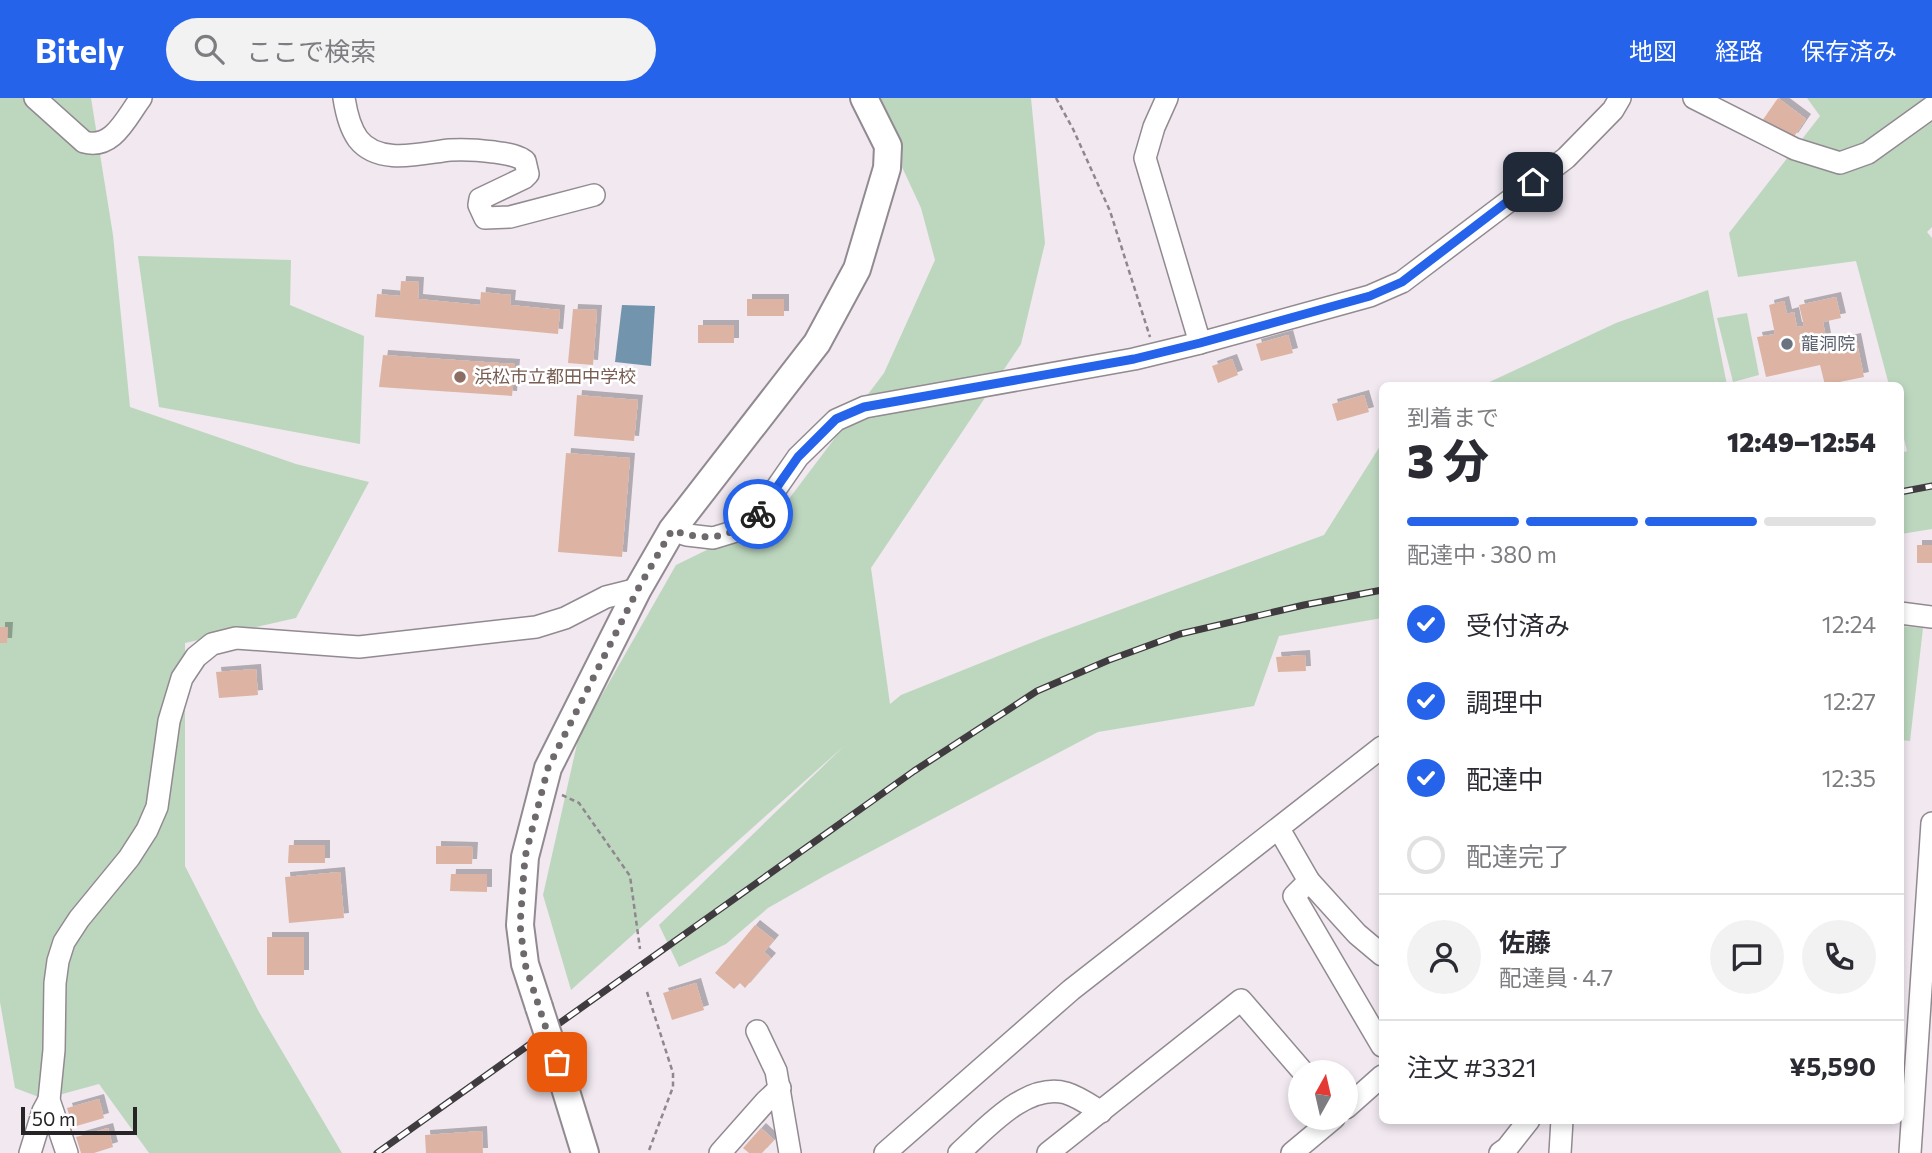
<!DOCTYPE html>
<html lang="ja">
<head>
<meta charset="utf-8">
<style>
  :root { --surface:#fff; --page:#f2f2f3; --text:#2b2b33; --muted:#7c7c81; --line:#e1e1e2; --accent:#2563eb }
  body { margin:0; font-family:Commissioner,"Noto Sans JP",sans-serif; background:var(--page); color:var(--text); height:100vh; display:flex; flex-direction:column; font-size:26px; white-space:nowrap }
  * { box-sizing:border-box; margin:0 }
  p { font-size:23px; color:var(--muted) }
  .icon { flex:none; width:38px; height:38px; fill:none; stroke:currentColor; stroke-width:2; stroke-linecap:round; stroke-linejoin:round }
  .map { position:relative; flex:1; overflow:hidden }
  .panel { position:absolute; left:1379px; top:284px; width:525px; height:742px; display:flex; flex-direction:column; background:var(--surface); border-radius:10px; box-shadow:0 4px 10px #0003 }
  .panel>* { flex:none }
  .needle { width:46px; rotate:8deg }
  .fabs { position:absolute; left:1288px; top:962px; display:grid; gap:14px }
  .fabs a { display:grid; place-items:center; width:70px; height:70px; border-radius:50%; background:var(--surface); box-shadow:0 4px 10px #0003; font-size:35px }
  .scale { position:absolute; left:21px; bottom:18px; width:116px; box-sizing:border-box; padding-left:7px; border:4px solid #272427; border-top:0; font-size:19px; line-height:24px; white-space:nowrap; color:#272427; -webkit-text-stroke:5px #fff; paint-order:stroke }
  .pin { position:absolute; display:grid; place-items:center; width:60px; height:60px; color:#fff; margin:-30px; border-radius:14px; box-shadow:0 4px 10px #0006 }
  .courier { position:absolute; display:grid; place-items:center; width:70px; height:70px; margin:-35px; border:5px solid #2563eb; border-radius:50%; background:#fff; color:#222; box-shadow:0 2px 9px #0007 }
  .overview em { font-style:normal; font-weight:800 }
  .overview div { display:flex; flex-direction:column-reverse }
  .overview { display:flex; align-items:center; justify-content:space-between; height:119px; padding:0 28px }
  h1 { font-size:46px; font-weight:800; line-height:52px }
  .bar { display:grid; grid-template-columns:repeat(4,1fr); gap:10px 7px; align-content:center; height:84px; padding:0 28px }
  .bar i { height:9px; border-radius:5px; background:var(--line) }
  .bar .current { background:var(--accent) }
  .bar p { grid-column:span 4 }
  .line { display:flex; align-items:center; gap:18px; padding:0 28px; border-top:2px solid var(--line) }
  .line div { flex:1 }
  .round { display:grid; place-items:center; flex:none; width:74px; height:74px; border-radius:37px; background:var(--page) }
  ol { padding:0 28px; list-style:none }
  li { display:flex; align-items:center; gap:21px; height:77px }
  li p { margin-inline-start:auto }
  li .icon { padding:7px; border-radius:50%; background:var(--accent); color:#fff; stroke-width:4 }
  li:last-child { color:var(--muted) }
  li i { width:38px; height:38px; border:4px solid var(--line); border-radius:50% }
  header { display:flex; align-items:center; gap:42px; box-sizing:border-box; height:98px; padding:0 35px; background:var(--accent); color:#fff }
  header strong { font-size:33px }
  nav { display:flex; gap:38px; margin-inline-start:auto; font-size:24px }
  .search { width:490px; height:63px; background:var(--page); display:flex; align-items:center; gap:18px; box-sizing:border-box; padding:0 24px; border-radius:38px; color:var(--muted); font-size:26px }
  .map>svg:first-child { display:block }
</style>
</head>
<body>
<header>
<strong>Bitely</strong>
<div class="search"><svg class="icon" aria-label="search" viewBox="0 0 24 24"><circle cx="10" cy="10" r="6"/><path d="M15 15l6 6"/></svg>ここで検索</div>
<nav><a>地図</a><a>経路</a><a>保存済み</a></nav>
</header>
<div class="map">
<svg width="1932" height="1055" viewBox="0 0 1932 1055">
  <defs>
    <filter id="shadow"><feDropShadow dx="5" dy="-5" stdDeviation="0" flood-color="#0004"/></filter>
  </defs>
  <rect width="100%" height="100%" fill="#f1e8f0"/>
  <g fill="#bdd7bf">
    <polygon points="0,0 91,0 113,137 130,309 296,366 369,384 296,520 185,545 185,768 259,914 342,1055 149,1055 99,986 44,1001 15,990 0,904"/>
    <polygon points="870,0 1031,0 1045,145 1021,246 871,470 890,606 901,597 1043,540 1324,437 1382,345 1382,520 1279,538 1254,608 1098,634 826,777 768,810 726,846 679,869 659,827 844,648 571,892 543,797 579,637 676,467 776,418 884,275 935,162 921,110"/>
    <polygon points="1807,0 1932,0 1932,129 1927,134 1932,140 1932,431 1901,436 1901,355 1907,353 1901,328 1900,287 1889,287 1856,163 1738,179 1729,135 1820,18"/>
    <polygon points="138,158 291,162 290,207 364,238 360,346 159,309"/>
    <polygon points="1708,192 1727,287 1483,287 1616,225"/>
    <polygon points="1747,215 1759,277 1733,284 1717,220"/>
    <polygon points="1901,528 1923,530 1910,643 1901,642"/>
  </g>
  <polygon fill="#7294ad" points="622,207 655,208 651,268 615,264"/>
  <g fill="#ddb4a3" filter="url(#shadow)">
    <polygon points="1778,0 1806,21 1793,40 1762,23"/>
    <polygon points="401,183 419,184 418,201 480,207 481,194 511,197 510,207 560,212 558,236 375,219 377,196 400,198"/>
    <polygon points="1836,199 1841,220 1823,224 1826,240 1815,243 1816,249 1856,240 1864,279 1825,287 1820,267 1766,279 1757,239 1775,236 1769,207 1784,203 1787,216 1794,214 1797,229 1804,228 1799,207"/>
    <rect x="747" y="201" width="37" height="17"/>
    <polygon points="573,211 597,212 593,267 568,265"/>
    <rect x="698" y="227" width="36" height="18"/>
    <polygon points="1288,237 1293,255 1261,263 1256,246"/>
    <polygon points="383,257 515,266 512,298 379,289"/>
    <polygon points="1232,261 1238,277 1218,285 1212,268"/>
    <polygon points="577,297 638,302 634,343 574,338"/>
    <polygon points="1364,297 1369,314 1337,323 1332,306"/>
    <polygon points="566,355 630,360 622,459 558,454"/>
    <rect x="1917" y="447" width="15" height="18"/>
    <polygon points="0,529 8,529 7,545 0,545"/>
    <polygon points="1305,557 1306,573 1278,574 1276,559"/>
    <polygon points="256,571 258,597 219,600 216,574"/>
    <polygon points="289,747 325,747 325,765 288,765"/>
    <polygon points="436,748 473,749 472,766 436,766"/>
    <polygon points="340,774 344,820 289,825 285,779"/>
    <polygon points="451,776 487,776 487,794 450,793"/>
    <polygon points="755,827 774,842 764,854 771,860 745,890 740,885 734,891 715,875"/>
    <rect x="267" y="839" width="37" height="38"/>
    <polygon points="696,885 704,912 672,922 663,895"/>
    <polygon points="99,1001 104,1020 73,1029 67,1010"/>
    <polygon points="108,1030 113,1049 94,1055 81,1055 76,1039"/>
    <polygon points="761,1030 774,1042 762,1055 749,1055 743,1050"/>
    <polygon points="482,1033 483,1055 426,1055 425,1037"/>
  </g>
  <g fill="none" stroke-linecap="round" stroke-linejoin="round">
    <g stroke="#928a91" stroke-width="24">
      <g id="minor">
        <path d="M 35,0 L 84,44 C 113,52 126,20 141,0"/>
        <path d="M 344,0 C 346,13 350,30 358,41 C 379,68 422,55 450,52 C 465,51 479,52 494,54 C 504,56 516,56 525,63 L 528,76 L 524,80 L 480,101 L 479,107 L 485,120 L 510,119 L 594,97"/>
        <polyline points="1167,0 1154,29 1145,60 1200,245"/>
        <polyline points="1694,0 1795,51 1840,65 1868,55 1932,9"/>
        <polyline points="672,432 687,437 713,440 736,433 757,418 798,359 836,322 865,309 1134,261 1200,245 1370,198 1402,184 1566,60 1613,12 1620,0"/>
        <polyline points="1900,515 1932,519"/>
        <polyline points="1279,731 1309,783 1357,836 1382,857"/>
        <polyline points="1309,783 1294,798 1382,948"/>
        <polyline points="757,933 776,973 790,1055"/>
        <polyline points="1346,1010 1382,978"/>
        <polyline points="30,1055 43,1013 49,1002"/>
        <polyline points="67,1055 49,1002 54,952 55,885 58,863 64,844 79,821 129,760 147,732 157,709 169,623 182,580 196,559 212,546 236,540 359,549 536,529 565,520 606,499 638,491"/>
        <polyline points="720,1055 766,1003 780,990"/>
        <polyline points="885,1055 1071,892 1382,649"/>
        <path d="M 959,1055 C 986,1031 1026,984 1066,995 C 1079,999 1090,1007 1101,1014"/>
        <polyline points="1048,1055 1241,902 1304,975"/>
        <polyline points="1292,1055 1334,1020"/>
        <polyline points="1500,1055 1507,1050 1529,1022"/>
        <polyline points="1560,1055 1562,1022"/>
        <polyline points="1910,1055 1932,725"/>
      </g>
    </g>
    <g stroke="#928a91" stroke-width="30">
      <g id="major">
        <polyline points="539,909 525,866 520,827 525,759 548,670 638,491 672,432 817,245 857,171 887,70 888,48 864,0"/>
        <polyline points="557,964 585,1055"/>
      </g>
    </g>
    <g stroke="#8e888e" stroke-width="2.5" stroke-dasharray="5 3.5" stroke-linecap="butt">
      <polyline points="1056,0 1073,31 1110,113 1150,239"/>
      <polyline points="562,697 579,705 630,778 640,851"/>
      <polyline points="647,894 673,975 673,989 648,1055"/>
    </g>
    <use href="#minor" stroke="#fff" stroke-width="21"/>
    <use href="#major" stroke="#fff" stroke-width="26"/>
    <g stroke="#3f3b3f" stroke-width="7">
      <g id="rail">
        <polyline points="1900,394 1932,388"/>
        <polyline points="377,1055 914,673 1037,593 1109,562 1180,536 1304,507 1382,492"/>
      </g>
    </g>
    <use href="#rail" stroke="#fff" stroke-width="4.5" stroke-dasharray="13" stroke-linecap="butt"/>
    <g stroke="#928a91" stroke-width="30" stroke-linecap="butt">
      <polyline id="major-bridge" points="539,909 557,964"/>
    </g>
    <use href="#major-bridge" stroke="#fff" stroke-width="26"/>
  </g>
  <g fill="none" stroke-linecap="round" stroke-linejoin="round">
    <path stroke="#6e696d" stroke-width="7" stroke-dasharray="0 12.6" d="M 557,964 L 525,866 L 520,827 L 525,759 L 548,670 L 638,491 L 672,432 C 705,444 732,441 758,416"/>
    <polyline stroke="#2563eb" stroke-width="9" points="758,416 798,359 836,321 864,309 1134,261 1200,245 1370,198 1402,184 1533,84"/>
  </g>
  <circle fill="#6b7280" stroke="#fff" stroke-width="2.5" cx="1787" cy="246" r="7"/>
  <circle fill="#8d6e63" stroke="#fff" stroke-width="2.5" cx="460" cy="279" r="7"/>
  <g text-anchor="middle" stroke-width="5" stroke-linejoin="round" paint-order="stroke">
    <g font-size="18" fill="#5b616d" stroke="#fff" text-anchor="start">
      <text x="1801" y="252">龍洞院</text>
    </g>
    <g font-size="18" fill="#785e54" stroke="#fff" text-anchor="start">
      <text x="474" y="285">浜松市立都田中学校</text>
    </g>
  </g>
</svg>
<div class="fabs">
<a><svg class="needle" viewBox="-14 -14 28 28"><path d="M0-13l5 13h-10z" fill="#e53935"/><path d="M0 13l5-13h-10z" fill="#7c7c81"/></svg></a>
</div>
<div class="scale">50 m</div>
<div class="pin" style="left:557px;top:964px;background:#ea580c"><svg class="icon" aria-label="bag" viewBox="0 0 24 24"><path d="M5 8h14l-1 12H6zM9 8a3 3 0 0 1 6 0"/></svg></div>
<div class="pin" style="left:1533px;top:84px;background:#1f2937"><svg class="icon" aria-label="home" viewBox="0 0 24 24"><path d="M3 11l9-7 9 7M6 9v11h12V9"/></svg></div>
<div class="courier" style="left:758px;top:416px"><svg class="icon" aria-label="bike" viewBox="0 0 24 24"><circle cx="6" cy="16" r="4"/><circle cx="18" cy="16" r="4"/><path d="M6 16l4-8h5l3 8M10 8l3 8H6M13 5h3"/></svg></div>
<section class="panel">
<div class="overview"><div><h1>3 分</h1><p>到着まで</p></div><em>12:49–12:54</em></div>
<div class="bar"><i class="current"></i><i class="current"></i><i class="current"></i><i></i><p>配達中 · 380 m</p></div>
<ol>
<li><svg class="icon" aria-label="check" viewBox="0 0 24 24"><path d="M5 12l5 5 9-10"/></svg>受付済み<p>12:24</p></li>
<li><svg class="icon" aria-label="check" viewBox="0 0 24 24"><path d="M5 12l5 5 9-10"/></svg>調理中<p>12:27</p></li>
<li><svg class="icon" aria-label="check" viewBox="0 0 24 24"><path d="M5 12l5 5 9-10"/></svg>配達中<p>12:35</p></li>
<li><i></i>配達完了</li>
</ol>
<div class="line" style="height:126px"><a class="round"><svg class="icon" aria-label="person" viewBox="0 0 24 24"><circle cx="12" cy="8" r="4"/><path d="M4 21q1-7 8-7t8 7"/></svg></a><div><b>佐藤</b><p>配達員 · 4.7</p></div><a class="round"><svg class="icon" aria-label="chat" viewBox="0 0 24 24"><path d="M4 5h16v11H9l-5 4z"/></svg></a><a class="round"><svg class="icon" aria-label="phone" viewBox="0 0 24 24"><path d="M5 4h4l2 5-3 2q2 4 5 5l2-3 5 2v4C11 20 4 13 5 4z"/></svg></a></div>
<div class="line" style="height:91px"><div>注文 #3321</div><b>¥5,590</b></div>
</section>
</div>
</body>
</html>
